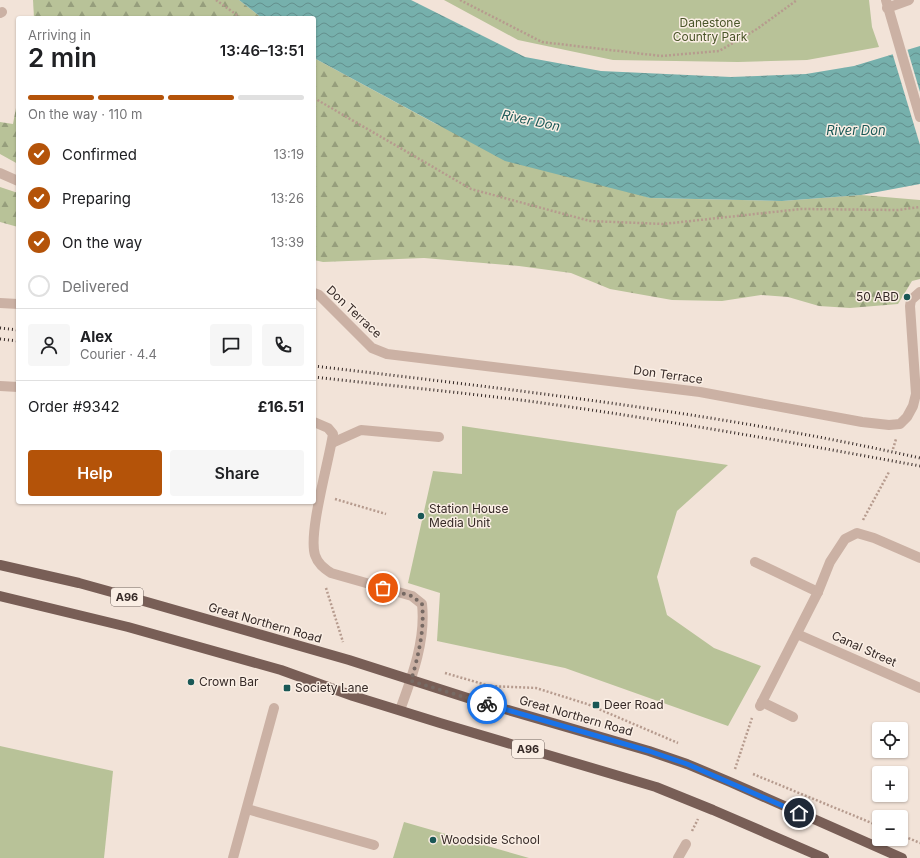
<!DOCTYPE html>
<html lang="en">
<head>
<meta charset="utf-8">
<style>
  :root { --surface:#fff; --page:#f6f6f6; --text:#202124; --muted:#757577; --line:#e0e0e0; --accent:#b45309 }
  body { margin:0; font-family:Inter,sans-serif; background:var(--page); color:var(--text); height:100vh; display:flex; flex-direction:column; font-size:15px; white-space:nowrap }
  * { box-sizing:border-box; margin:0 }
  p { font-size:13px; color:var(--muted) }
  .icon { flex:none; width:22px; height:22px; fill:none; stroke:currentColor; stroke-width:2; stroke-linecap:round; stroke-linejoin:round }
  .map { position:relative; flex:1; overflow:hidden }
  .drawer { position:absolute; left:16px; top:16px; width:300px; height:488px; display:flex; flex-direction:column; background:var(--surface); border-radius:4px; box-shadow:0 1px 3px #0004 }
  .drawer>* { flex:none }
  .tools { position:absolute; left:872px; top:722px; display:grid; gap:8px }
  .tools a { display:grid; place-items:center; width:36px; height:36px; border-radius:4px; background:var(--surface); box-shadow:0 1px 3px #0004; font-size:20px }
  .pin { position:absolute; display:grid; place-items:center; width:34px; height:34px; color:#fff; margin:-17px; border:2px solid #fff; border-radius:50%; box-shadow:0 1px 4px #0007 }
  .courier { position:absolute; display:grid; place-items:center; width:40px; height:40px; margin:-20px; border:3px solid #1a73e8; border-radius:50%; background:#fff; color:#222; box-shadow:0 1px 5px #0007 }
  .head em { font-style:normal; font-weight:600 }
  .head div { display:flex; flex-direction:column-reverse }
  .head { display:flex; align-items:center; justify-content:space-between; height:68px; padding:0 12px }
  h1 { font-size:26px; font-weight:600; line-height:30px }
  .bar { display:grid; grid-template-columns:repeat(4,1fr); gap:6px 4px; align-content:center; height:48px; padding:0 12px }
  .bar i { height:5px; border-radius:3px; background:var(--line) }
  .bar .current { background:var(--accent) }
  .bar p { grid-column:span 4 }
  .line { display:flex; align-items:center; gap:10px; padding:0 12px; border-top:1px solid var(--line) }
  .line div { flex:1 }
  .round { display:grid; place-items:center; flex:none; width:42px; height:42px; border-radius:4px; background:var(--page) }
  ol { padding:0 12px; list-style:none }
  li { display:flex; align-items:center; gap:12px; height:44px }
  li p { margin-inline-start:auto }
  li .icon { padding:4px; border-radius:50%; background:var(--accent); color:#fff; stroke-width:4 }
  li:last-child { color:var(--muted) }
  li i { width:22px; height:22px; border:2px solid var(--line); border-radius:50% }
  .primary-button { display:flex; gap:8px; margin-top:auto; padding:8px 12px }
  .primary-button a { flex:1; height:46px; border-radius:4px; background:var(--accent); color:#fff; font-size:16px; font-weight:600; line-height:46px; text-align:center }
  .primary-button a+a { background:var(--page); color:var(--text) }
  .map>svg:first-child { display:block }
</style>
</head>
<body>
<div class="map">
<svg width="920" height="858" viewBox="0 0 920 858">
  <defs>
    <pattern id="forest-firs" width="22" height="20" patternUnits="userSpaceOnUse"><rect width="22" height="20" fill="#b8c298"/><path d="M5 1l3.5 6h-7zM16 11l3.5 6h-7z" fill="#969e7c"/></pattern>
    <pattern id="water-waves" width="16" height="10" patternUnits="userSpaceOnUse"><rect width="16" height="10" fill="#76b0ac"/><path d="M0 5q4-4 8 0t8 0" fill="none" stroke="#628f8c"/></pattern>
  </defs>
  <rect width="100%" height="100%" fill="#f2e3d8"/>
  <g fill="url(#forest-firs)">
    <polygon points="33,0 239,0 262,18 34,18"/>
    <polygon points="314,58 436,124 650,198 782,201 861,195 920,200 920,279 912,281 898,304 850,308 819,306 788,297 761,295 722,301 672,300 610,289 571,273 519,266 424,258 323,262 314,260"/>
    <polygon points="18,97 18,164 0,154 0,122 13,124"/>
    <polygon points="0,187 18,193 18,227 0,222"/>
  </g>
  <g fill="#b8c298">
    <polygon points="444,0 869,0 872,27 879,47 807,60 738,62 613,60 518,40"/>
    <polygon points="462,426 728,465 677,511 657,577 667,615 714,648 761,666 728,726 565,668 437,641 440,593 408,583 433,471 462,474"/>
    <polygon points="0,746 113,771 104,858 0,858"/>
    <polygon points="404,822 529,858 393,858"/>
  </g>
  <polygon fill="url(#water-waves)" points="239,0 411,0 525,57 601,71 731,77 806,74 854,66 920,46 920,184 861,195 782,201 650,198 505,161 314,58 314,18 262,18"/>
  <polygon fill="#f2e3d8" points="907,48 920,92 920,145 892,52"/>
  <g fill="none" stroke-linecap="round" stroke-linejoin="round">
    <g stroke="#b69b8e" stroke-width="2.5" stroke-dasharray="2 2" stroke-linecap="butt">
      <polyline points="216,0 241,18"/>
      <polyline points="460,0 542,42 661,56 719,51 757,29 797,0"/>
      <polyline points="314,98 471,189 590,221 663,224 801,209 898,210 920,207"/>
      <polyline points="893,449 896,439"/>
      <polyline points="335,499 386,514"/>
      <polyline points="863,520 889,472"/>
      <polyline points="326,588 343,642"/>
      <polyline points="445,673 490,686 536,688 587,704 678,743"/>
      <polyline points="735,769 752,718"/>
      <polyline points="753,774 879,826"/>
      <polyline points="692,831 698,819"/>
      <polyline points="901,835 920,843"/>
    </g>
    <g stroke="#cbb1a4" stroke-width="10">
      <polyline points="886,0 920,117"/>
      <polyline points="887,8 909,0"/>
      <polyline points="0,13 2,12"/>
      <polyline points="0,173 18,181"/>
      <polyline points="314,293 319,295 372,348 387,354 700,392 862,422 889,425 900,424 907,417 913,406 916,394 910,306 911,300 920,292"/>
      <polyline points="0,303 18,304"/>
      <polyline points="0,386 18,387"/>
      <path d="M 314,422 L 328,428 L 333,434 C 329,461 308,533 315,555 C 318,564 324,568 331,573 L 412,596 L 422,604 C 426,640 412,677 400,710"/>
      <polyline points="332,443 361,430 439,437"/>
      <polyline points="755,562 818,592"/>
      <polyline points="797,634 920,688"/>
      <polyline points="762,702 793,717"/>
      <polyline points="760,706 818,592 830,562 845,539 857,533 874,538 920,558"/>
      <polyline points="247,809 374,845"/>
      <polyline points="233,858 274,708"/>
      <polyline points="678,858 686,844"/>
    </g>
    <g stroke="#785e56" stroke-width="10">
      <polyline points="0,565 79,583 133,598 349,660 477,701 649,751 687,764 730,782 902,858"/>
      <polyline points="0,596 128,627 281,670 353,696 440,723 656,787 713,810 824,858"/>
    </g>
    <g stroke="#352926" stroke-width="3" stroke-dasharray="1 3" stroke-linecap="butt">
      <polyline points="0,328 18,330"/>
      <polyline points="0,339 18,341"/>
      <path d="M 314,366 C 517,390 720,413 920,458"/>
      <path d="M 314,377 C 385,385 457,392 528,401 C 660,419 790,442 920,466"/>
    </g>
  </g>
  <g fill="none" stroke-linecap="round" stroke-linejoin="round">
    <path stroke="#776a64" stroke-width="4" stroke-dasharray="0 7.2" d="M 383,588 L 412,596 L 422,604 C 425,629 418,657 411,681 L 487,704"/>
    <polyline stroke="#1a73e8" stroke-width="5" points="487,704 649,751 687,764 799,813"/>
  </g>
  <g fill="#1a5856" stroke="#faeee4" stroke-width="1.5">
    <circle cx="907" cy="297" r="4"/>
    <circle cx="421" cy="516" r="4"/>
    <circle cx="191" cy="682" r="4"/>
    <rect x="283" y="684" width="8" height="8" rx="2"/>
    <rect x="592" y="701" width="8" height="8" rx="2"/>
    <circle cx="433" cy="840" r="4"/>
  </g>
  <g text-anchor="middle" stroke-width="3" stroke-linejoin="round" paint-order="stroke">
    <g fill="#faeee4" stroke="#70645f" stroke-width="1">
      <rect x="111" y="588" width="32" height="18" rx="3"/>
      <rect x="512" y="740" width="32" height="18" rx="3"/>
    </g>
    <g font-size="11" font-weight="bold" fill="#352926">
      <text x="127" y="601">A96</text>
      <text x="528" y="753">A96</text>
    </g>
    <g font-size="12" fill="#4a5529" stroke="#faeee4">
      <text x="710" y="27">Danestone<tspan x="710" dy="14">Country Park</tspan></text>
    </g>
    <g font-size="12" fill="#352926" stroke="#faeee4" text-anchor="start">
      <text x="899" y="301" text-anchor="end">50 ABD</text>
      <text x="429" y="513">Station House<tspan x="429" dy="14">Media Unit</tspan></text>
      <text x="199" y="686">Crown Bar</text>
      <text x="295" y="692">Society Lane</text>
      <text x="604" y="709">Deer Road</text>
      <text x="441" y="844">Woodside School</text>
    </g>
    <g font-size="12" fill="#352926" stroke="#faeee4">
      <text transform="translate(354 312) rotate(43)" y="4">Don Terrace</text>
      <text transform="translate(668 375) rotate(8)" y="4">Don Terrace</text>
      <text transform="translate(265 623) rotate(16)" y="4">Great Northern Road</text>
      <text transform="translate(864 649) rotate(24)" y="4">Canal Street</text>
      <text transform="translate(576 716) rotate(16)" y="4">Great Northern Road</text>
    </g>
    <g font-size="13" font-style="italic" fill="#1a5856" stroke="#faeee4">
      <text transform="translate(531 120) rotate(12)" y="5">River Don</text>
      <text x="856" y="135">River Don</text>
    </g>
  </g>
</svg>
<div class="tools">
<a><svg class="icon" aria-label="locate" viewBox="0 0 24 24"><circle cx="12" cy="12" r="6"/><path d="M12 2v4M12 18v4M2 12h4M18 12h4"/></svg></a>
<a>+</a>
<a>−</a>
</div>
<div class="pin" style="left:383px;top:588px;background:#ea580c"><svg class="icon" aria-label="bag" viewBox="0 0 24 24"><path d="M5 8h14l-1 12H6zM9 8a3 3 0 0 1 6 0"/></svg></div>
<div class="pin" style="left:799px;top:813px;background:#1f2937"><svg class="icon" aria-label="home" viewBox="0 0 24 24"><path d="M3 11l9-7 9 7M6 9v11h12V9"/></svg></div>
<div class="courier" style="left:487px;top:704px"><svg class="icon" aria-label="bike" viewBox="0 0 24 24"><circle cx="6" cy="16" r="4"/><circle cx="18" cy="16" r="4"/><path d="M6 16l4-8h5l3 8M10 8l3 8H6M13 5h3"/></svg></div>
<section class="drawer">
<div class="head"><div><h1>2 min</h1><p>Arriving in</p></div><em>13:46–13:51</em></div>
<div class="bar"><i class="current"></i><i class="current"></i><i class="current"></i><i></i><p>On the way · 110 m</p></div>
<ol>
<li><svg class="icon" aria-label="check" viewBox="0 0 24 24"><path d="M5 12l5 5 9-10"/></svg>Confirmed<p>13:19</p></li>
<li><svg class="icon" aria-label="check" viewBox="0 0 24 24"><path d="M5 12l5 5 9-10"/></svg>Preparing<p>13:26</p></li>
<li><svg class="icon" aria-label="check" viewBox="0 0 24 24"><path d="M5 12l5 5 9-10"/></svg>On the way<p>13:39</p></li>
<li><i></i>Delivered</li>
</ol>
<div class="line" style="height:72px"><a class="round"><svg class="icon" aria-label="person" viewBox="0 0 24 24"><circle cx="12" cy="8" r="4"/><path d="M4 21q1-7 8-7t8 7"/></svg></a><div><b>Alex</b><p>Courier · 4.4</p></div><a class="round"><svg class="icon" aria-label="chat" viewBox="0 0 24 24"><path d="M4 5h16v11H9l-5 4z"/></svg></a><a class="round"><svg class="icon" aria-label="phone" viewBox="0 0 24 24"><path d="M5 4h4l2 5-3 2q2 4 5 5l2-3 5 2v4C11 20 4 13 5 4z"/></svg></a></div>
<div class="line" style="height:52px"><div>Order #9342</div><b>£16.51</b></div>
<div class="primary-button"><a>Help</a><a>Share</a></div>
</section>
</div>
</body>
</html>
